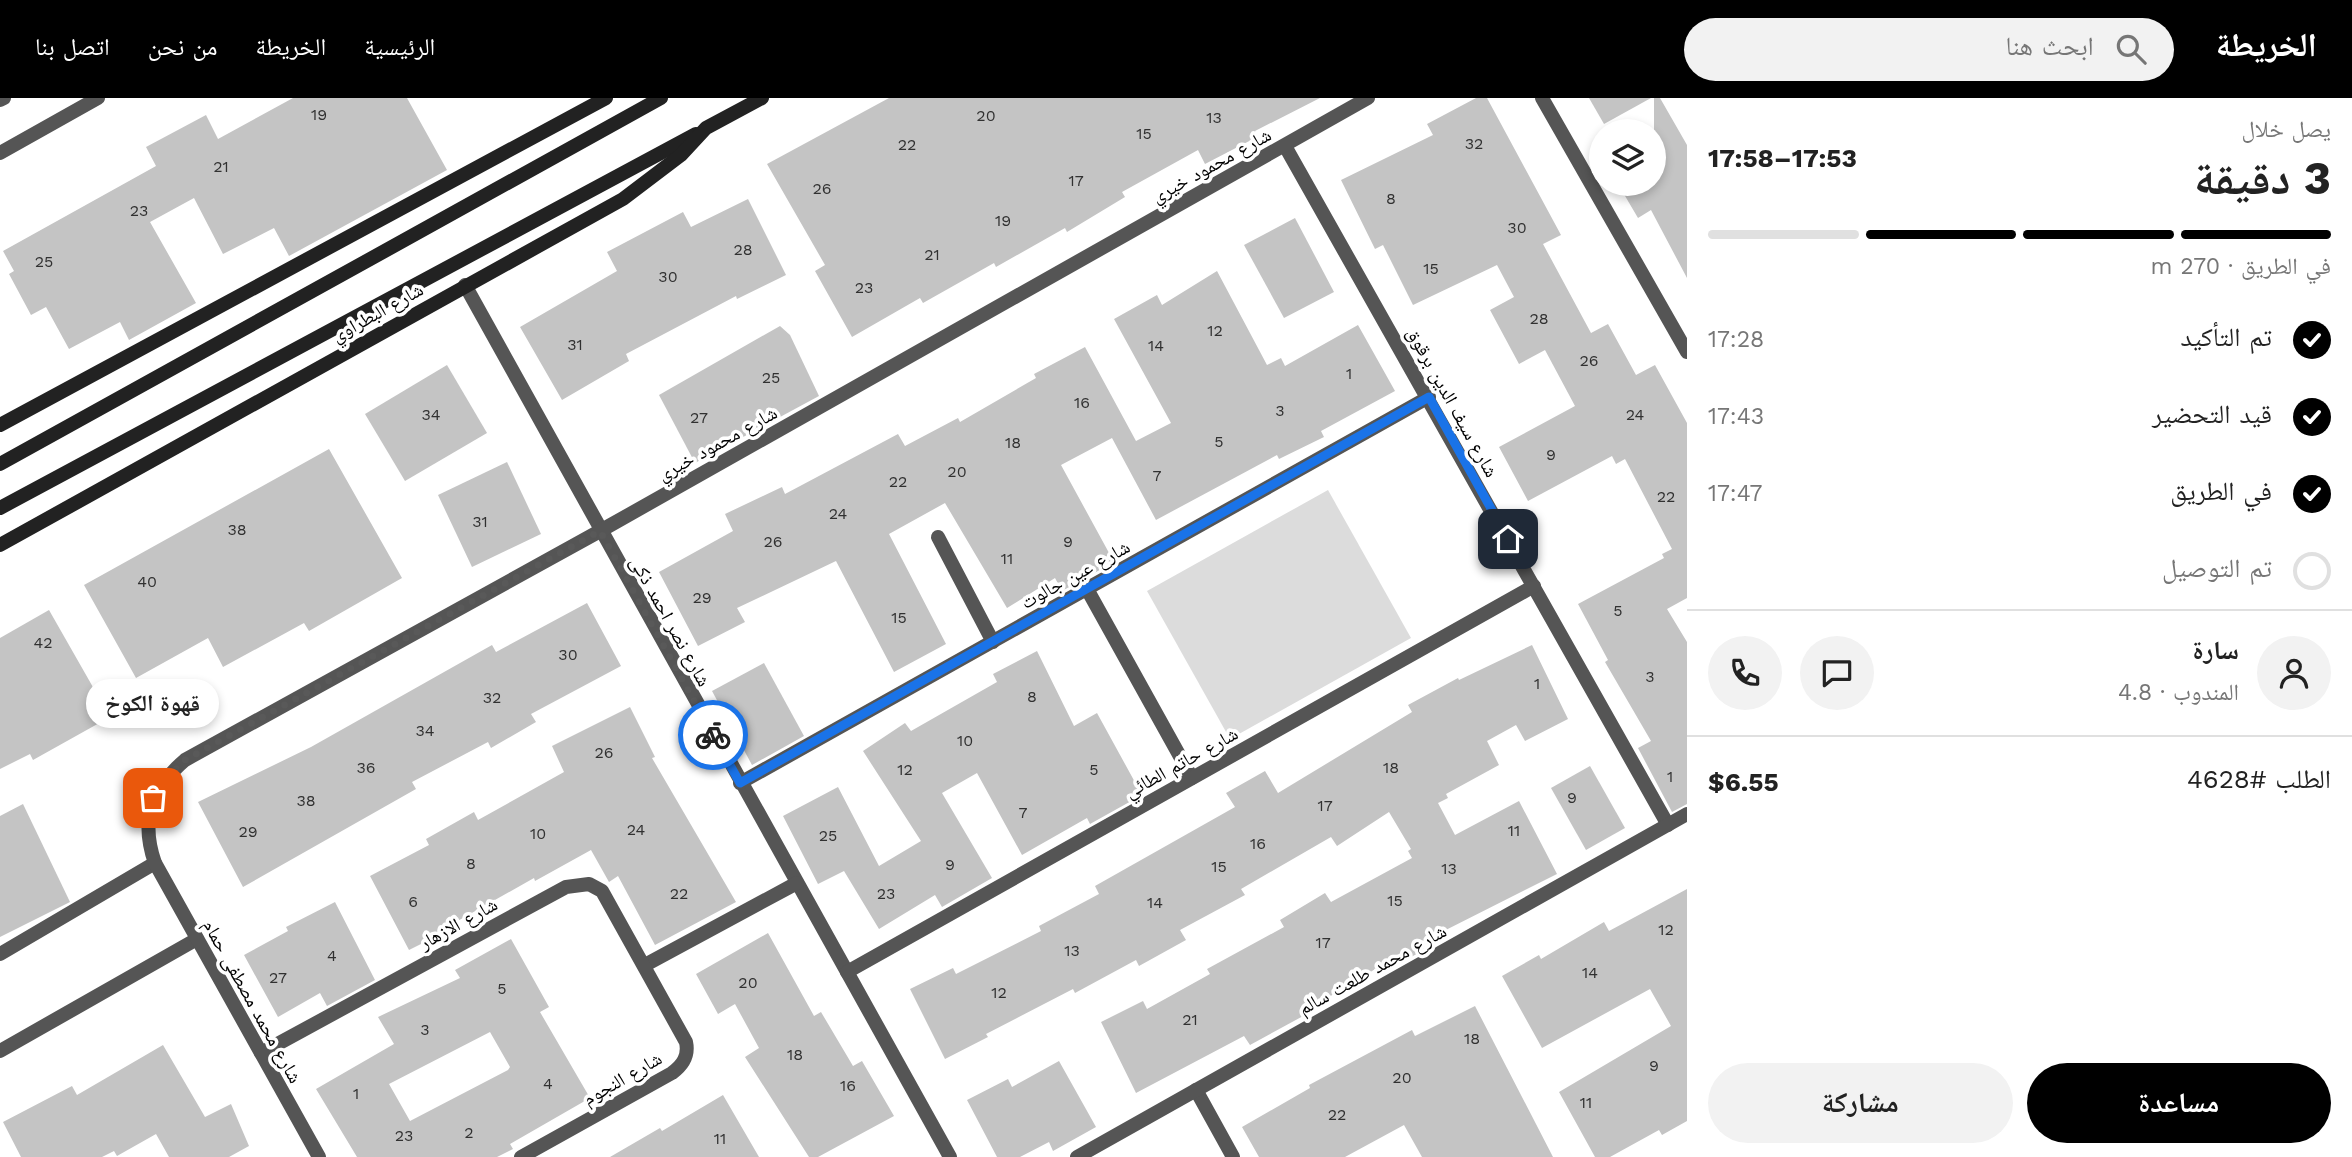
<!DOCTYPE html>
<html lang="ar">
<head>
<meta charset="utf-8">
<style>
  :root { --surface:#fff; --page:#f2f2f2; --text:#222; --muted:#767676; --line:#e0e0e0; --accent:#000 }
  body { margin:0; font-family:"Work Sans","Noto Naskh Arabic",sans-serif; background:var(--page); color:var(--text); direction:rtl; height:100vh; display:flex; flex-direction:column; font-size:26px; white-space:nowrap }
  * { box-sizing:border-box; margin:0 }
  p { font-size:23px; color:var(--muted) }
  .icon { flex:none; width:38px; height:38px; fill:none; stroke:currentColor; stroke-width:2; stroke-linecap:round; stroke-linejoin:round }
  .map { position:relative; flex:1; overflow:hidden; direction:ltr }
  .panel { display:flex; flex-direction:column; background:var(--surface); width:665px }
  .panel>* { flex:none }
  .fabs { position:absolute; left:1589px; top:21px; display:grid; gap:14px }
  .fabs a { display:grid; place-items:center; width:77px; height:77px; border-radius:50%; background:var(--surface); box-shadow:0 4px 10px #0003; font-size:35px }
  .pin { position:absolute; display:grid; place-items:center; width:60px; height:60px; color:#fff; margin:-30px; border-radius:14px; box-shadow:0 4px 10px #0006 }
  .courier { position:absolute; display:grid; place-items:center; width:70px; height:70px; margin:-35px; border:5px solid #1a73e8; border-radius:50%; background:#fff; color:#222; box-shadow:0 2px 9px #0007 }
  .bubble { position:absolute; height:49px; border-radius:24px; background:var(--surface); box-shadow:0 4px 10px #0003; font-size:23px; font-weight:700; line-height:49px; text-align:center; direction:rtl }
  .overview em { font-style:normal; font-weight:700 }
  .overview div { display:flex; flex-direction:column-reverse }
  .overview { display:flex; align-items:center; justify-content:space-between; height:119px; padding:0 21px }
  h1 { font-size:46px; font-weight:700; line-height:52px }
  .bar { display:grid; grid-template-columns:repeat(4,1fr); gap:10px 7px; align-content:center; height:84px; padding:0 21px }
  .bar i { height:9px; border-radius:5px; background:var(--line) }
  .bar .on { background:var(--accent) }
  .bar p { grid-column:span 4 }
  .line { display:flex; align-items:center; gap:18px; padding:0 21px; border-top:2px solid var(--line) }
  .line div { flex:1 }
  .round { display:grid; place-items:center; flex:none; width:74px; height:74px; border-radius:37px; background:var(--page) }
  ol { padding:0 21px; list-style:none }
  li { display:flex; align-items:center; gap:21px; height:77px }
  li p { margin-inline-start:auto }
  li .icon { padding:7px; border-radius:50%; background:var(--accent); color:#fff; stroke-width:4 }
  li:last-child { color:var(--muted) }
  li i { width:38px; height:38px; border:4px solid var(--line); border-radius:50% }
  .cta { display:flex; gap:14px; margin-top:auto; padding:14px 21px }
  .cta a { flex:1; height:80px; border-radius:42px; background:var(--accent); color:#fff; font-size:28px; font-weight:700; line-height:80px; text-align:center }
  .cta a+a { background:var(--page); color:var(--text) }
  header { display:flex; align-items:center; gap:42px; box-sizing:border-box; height:98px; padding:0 35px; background:var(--accent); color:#fff }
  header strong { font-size:33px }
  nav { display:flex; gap:38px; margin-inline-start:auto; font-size:24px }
  .search { width:490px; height:63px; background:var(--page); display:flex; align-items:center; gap:18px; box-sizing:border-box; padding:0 24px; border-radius:38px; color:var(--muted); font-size:26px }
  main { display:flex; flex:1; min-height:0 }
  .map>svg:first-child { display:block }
</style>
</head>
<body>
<header>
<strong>الخريطة</strong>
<div class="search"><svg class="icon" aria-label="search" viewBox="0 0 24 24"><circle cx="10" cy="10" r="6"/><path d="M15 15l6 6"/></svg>ابحث هنا</div>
<nav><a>الرئيسية</a><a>الخريطة</a><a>من نحن</a><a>اتصل بنا</a></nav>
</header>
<main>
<section class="panel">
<div class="overview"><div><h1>3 دقيقة</h1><p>يصل خلال</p></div><em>17:53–17:58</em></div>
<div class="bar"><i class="on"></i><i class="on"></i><i class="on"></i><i></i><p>في الطريق · 270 m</p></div>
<ol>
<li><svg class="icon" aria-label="check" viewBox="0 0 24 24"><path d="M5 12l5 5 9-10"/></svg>تم التأكيد<p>17:28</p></li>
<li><svg class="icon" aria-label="check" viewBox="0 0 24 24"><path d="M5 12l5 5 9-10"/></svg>قيد التحضير<p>17:43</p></li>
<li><svg class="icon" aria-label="check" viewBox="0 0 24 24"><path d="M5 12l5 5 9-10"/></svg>في الطريق<p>17:47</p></li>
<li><i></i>تم التوصيل</li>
</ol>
<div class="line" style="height:126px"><a class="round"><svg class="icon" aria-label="person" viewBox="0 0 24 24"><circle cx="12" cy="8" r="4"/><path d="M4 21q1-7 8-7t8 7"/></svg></a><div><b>سارة</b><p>المندوب · 4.8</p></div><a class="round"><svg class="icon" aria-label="chat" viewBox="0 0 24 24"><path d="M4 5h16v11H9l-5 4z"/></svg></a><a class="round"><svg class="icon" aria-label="phone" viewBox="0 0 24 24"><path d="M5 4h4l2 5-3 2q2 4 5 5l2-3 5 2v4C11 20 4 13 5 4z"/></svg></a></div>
<div class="line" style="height:91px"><div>الطلب #4628</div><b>$6.55</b></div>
<div class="cta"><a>مساعدة</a><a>مشاركة</a></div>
</section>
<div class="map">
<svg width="1687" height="1059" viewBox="0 0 1687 1059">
  <rect width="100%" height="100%" fill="#fff"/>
  <polygon fill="#dcdcdc" points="1328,392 1411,540 1230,641 1147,493"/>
  <g fill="#c4c4c4" fill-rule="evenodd">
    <polygon points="293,0 407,0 447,72 289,158 274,130 223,156 194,100 150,124 196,205 129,242 120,224 69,251 46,209 31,217 9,176 14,173 3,153 156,68 146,49 206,17 218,41"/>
    <polygon points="889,0 1320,0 1255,33 1257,39 1205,66 1198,52 1122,94 1125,99 1067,134 1065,130 996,169 994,165 923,205 920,200 852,239 815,173 825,167 767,66"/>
    <polygon points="1476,0 1487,0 1561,137 1543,146 1591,235 1608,226 1636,277 1655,267 1687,325 1687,500 1667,511 1687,544 1687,706 1672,714 1638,650 1651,643 1605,564 1608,562 1578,506 1664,460 1662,456 1672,451 1625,361 1616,366 1612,358 1528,403 1499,349 1575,308 1545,252 1519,266 1490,212 1514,199 1497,167 1413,207 1383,147 1375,151 1341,82 1433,37 1427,26"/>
    <polygon points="1589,0 1651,0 1604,26"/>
    <polygon points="1654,0 1660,0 1687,47 1687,180 1651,112 1638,120 1618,86 1654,86"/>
    <polygon points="748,101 786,177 737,201 736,198 626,256 629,263 562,302 520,229 617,173 607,154 683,114 691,129"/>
    <polygon points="1295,120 1334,194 1284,220 1244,147"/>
    <polygon points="1217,173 1267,267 1281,260 1285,268 1358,227 1395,293 1321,333 1324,339 1279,361 1277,357 1156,422 1112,340 1061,367 1114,464 1062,493 1055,480 1007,510 945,405 889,436 946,546 894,574 836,463 737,510 745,524 698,548 659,474 733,433 725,416 782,389 785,396 898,336 905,348 958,320 960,324 1036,280 1034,276 1085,249 1136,343 1171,325 1114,221 1157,197 1162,207"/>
    <polygon points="780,228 790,237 819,298 695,365 659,297"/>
    <polygon points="447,267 487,335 405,383 365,316"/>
    <polygon points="329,351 402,480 309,533 304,525 223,569 208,540 136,580 84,487"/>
    <polygon points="507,364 541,436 472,469 438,397"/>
    <polygon points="587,505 621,568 531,616 536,624 491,650 488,644 412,684 416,691 243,789 198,704 311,649 492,547 496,554"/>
    <polygon points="49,512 110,619 33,662 30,656 0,671 0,540"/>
    <polygon points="1532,547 1568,621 1525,643 1516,627 1487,643 1499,667 1446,696 1448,700 1438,705 1455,737 1519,703 1557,776 1422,844 1426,851 1385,873 1382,867 1304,914 1305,917 1250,947 1244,938 1136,995 1101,924 1143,903 1147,911 1210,876 1207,871 1284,829 1280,822 1325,795 1331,804 1412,760 1408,753 1411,751 1389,714 1337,748 1331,739 1241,791 1245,797 1180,832 1186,842 1139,868 1136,862 1075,895 1073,891 986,936 988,939 945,961 910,891 953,870 956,876 1041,833 1039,828 1099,796 1095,788 1235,709 1226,695 1265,673 1278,695 1412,614 1408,607 1458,580 1459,582"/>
    <polygon points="1037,553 1074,628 1097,615 1142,697 1090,726 1087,720 1022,757 977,675 942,695 992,780 942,809 935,797 879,831 844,773 818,786 783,718 838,689 879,768 921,743 863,653 905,625 911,633 997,584 993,576"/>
    <polygon points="764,565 804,638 752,667 712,593"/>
    <polygon points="630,609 655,659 652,660 736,804 655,847 618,778 609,784 591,752 535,783 534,780 454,825 455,829 409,852 370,778 429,747 426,741 474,714 478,722 564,674 552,648"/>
    <polygon points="1590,668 1625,730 1586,752 1551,690"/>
    <polygon points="23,706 70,804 0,839 0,718"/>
    <polygon points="1687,791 1687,1023 1662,1037 1659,1032 1610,1059 1595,1059 1559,994 1671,928 1650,891 1542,950 1502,878 1539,857 1541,861 1604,824 1609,833"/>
    <polygon points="335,804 375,882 327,908 320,895 278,919 244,857 288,833 286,829"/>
    <polygon points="768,835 814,918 821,914 853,968 862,963 894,1018 818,1059 809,1059 745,959 759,950 735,906 718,916 696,876"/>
    <path d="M 511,841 L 549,909 L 540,914 L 590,1000 L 510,1046 L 513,1051 L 497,1059 L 357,1059 L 316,991 L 394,946 L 378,919 L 460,880 L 455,872 ZM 490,934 L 510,969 L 508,972 L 410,1023 L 389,986 Z"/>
    <polygon points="1475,908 1553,1059 1422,1059 1404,1027 1345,1059 1259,1059 1242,1029 1310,990 1309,987 1412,932 1415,938"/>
    <polygon points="163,947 205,1019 231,1006 249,1048 229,1059 169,1059 156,1036 117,1058 114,1053 102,1059 21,1059 3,1024 72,988 77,997"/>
    <polygon points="1059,963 1096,1029 1053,1053 1049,1044 1020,1059 997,1059 967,1002 1008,981 1012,989"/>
    <polygon points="723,997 759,1059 610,1059 660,1030 662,1033"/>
  </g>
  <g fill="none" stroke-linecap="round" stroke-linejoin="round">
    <g stroke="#555" stroke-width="14">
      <polyline points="938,439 993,544"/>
      <polyline points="1087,491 1192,680"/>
    </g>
    <g stroke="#555" stroke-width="14">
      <polyline points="1542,0 1687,254"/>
      <polyline points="0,2 4,0"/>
      <polyline points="1285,48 1668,727"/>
      <polyline points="0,55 98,0"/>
      <polyline points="465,187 950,1059"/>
      <polyline points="740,685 1429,299"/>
      <polyline points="0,856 155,765"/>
      <polyline points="645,867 797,785"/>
      <polyline points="847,874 1534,488"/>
      <polyline points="0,953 197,841"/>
      <path d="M 261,955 L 566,789 L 589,786 L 602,793 L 686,944 C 689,958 683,967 672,975 L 521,1059"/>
      <polyline points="1196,992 1233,1059"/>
      <path d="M 319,1059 L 155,765 C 140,722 151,691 185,662 L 600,433 L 1368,0"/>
      <polyline points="1077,1059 1687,716"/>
    </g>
    <g stroke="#222" stroke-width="14">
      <polyline points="0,327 606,0"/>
      <polyline points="0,366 661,0"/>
      <polyline points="0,410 696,36"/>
      <polyline points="0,447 623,101 681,57 706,30 762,0"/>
    </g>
  </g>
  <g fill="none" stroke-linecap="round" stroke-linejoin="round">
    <polyline stroke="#595959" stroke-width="7" stroke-dasharray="0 12.6" points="153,700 161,686 185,662 600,433 713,637"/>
    <polyline stroke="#1a73e8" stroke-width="9" points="713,637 740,685 1429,299 1508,441"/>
  </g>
  <g text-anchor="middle" stroke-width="7" stroke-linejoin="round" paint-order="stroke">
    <g font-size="16" fill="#313131">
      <text x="319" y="22">19</text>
      <text x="986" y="23">20</text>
      <text x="1214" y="25">13</text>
      <text x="1144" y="41">15</text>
      <text x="1474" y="51">32</text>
      <text x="907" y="52">22</text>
      <text x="221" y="74">21</text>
      <text x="1076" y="88">17</text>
      <text x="822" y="96">26</text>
      <text x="1391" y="106">8</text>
      <text x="139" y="118">23</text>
      <text x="1003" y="128">19</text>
      <text x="1517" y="135">30</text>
      <text x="743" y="157">28</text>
      <text x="932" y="162">21</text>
      <text x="44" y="169">25</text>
      <text x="1431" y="176">15</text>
      <text x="668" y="184">30</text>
      <text x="864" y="195">23</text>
      <text x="1539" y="226">28</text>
      <text x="1215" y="238">12</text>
      <text x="575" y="252">31</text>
      <text x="1156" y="253">14</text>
      <text x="1589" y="268">26</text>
      <text x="1349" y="281">1</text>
      <text x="771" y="285">25</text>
      <text x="1082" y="310">16</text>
      <text x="1280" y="318">3</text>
      <text x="431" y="322">34</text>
      <text x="1635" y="322">24</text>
      <text x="699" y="325">27</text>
      <text x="1219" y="349">5</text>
      <text x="1013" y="350">18</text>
      <text x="1551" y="362">9</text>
      <text x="957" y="379">20</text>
      <text x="1157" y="383">7</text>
      <text x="898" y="389">22</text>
      <text x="1666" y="404">22</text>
      <text x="838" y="421">24</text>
      <text x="480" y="429">31</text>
      <text x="237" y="437">38</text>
      <text x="773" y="449">26</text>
      <text x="1068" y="449">9</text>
      <text x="1007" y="466">11</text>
      <text x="147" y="489">40</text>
      <text x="702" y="505">29</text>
      <text x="1618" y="518">5</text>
      <text x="899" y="525">15</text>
      <text x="43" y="550">42</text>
      <text x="568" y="562">30</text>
      <text x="1650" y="584">3</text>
      <text x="1537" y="591">1</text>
      <text x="1032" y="604">8</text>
      <text x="492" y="605">32</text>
      <text x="425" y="638">34</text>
      <text x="965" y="648">10</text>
      <text x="604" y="660">26</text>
      <text x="366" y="675">36</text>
      <text x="1391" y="675">18</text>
      <text x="905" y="677">12</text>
      <text x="1094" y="677">5</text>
      <text x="1670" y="684">1</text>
      <text x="1572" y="705">9</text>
      <text x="306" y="708">38</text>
      <text x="1325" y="713">17</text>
      <text x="1023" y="720">7</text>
      <text x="636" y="737">24</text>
      <text x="1514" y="738">11</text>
      <text x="248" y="739">29</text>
      <text x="538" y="741">10</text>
      <text x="828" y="743">25</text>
      <text x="1258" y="751">16</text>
      <text x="471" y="771">8</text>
      <text x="950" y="772">9</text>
      <text x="1219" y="774">15</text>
      <text x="1449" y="776">13</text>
      <text x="679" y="801">22</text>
      <text x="886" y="801">23</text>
      <text x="1395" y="808">15</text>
      <text x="413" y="809">6</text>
      <text x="1155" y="810">14</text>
      <text x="1666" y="837">12</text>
      <text x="1323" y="850">17</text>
      <text x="1072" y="858">13</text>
      <text x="332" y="863">4</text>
      <text x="1590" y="880">14</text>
      <text x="278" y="885">27</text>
      <text x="748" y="890">20</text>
      <text x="502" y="896">5</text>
      <text x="999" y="900">12</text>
      <text x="1190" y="927">21</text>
      <text x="425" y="937">3</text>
      <text x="1472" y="946">18</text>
      <text x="795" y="962">18</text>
      <text x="1654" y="973">9</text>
      <text x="1402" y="985">20</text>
      <text x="548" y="991">4</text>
      <text x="848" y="993">16</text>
      <text x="356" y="1001">1</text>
      <text x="1586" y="1010">11</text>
      <text x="1337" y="1022">22</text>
      <text x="469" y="1040">2</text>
      <text x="404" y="1043">23</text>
      <text x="720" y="1046">11</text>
    </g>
    <g font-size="19" fill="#000" stroke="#fff">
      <text transform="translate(1211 67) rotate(-29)" y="7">شارع محمود خيري</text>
      <text transform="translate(377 214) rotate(-29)" y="7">شارع البطراوي</text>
      <text transform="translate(1453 304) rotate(61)" y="7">شارع سيف الدين برقوق</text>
      <text transform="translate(717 345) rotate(-29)" y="7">شارع محمود خيري</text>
      <text transform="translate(1075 476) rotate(-29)" y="7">شارع عين جالوت</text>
      <text transform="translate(671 523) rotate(61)" y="7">شارع نصر احمد ذكى</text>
      <text transform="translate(1181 664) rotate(-29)" y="7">شارع حاتم الطائي</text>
      <text transform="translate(458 825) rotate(-29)" y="7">شارع الازهار</text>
      <text transform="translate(1372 871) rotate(-29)" y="7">شارع محمد طلعت سالم</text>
      <text transform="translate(253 903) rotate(61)" y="7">شارع محمد مصطفى حمام</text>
      <text transform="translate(622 980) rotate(-30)" y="7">شارع النجوم</text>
    </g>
  </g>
</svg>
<div class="fabs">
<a><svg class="icon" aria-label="layers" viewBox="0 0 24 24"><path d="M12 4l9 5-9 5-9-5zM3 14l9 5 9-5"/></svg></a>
</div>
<div class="pin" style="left:153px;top:700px;background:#ea580c"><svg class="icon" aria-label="bag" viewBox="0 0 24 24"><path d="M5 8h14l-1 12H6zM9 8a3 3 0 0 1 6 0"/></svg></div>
<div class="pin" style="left:1508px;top:441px;background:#1f2937"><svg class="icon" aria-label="home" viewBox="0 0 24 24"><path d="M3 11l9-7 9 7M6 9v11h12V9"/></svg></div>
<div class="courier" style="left:713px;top:637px"><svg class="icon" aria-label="bike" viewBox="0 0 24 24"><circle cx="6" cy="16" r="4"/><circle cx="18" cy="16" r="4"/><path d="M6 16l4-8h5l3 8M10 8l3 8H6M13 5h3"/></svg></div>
<div class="bubble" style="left:86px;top:581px;width:133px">قهوة الكوخ</div>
</div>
</main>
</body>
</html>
